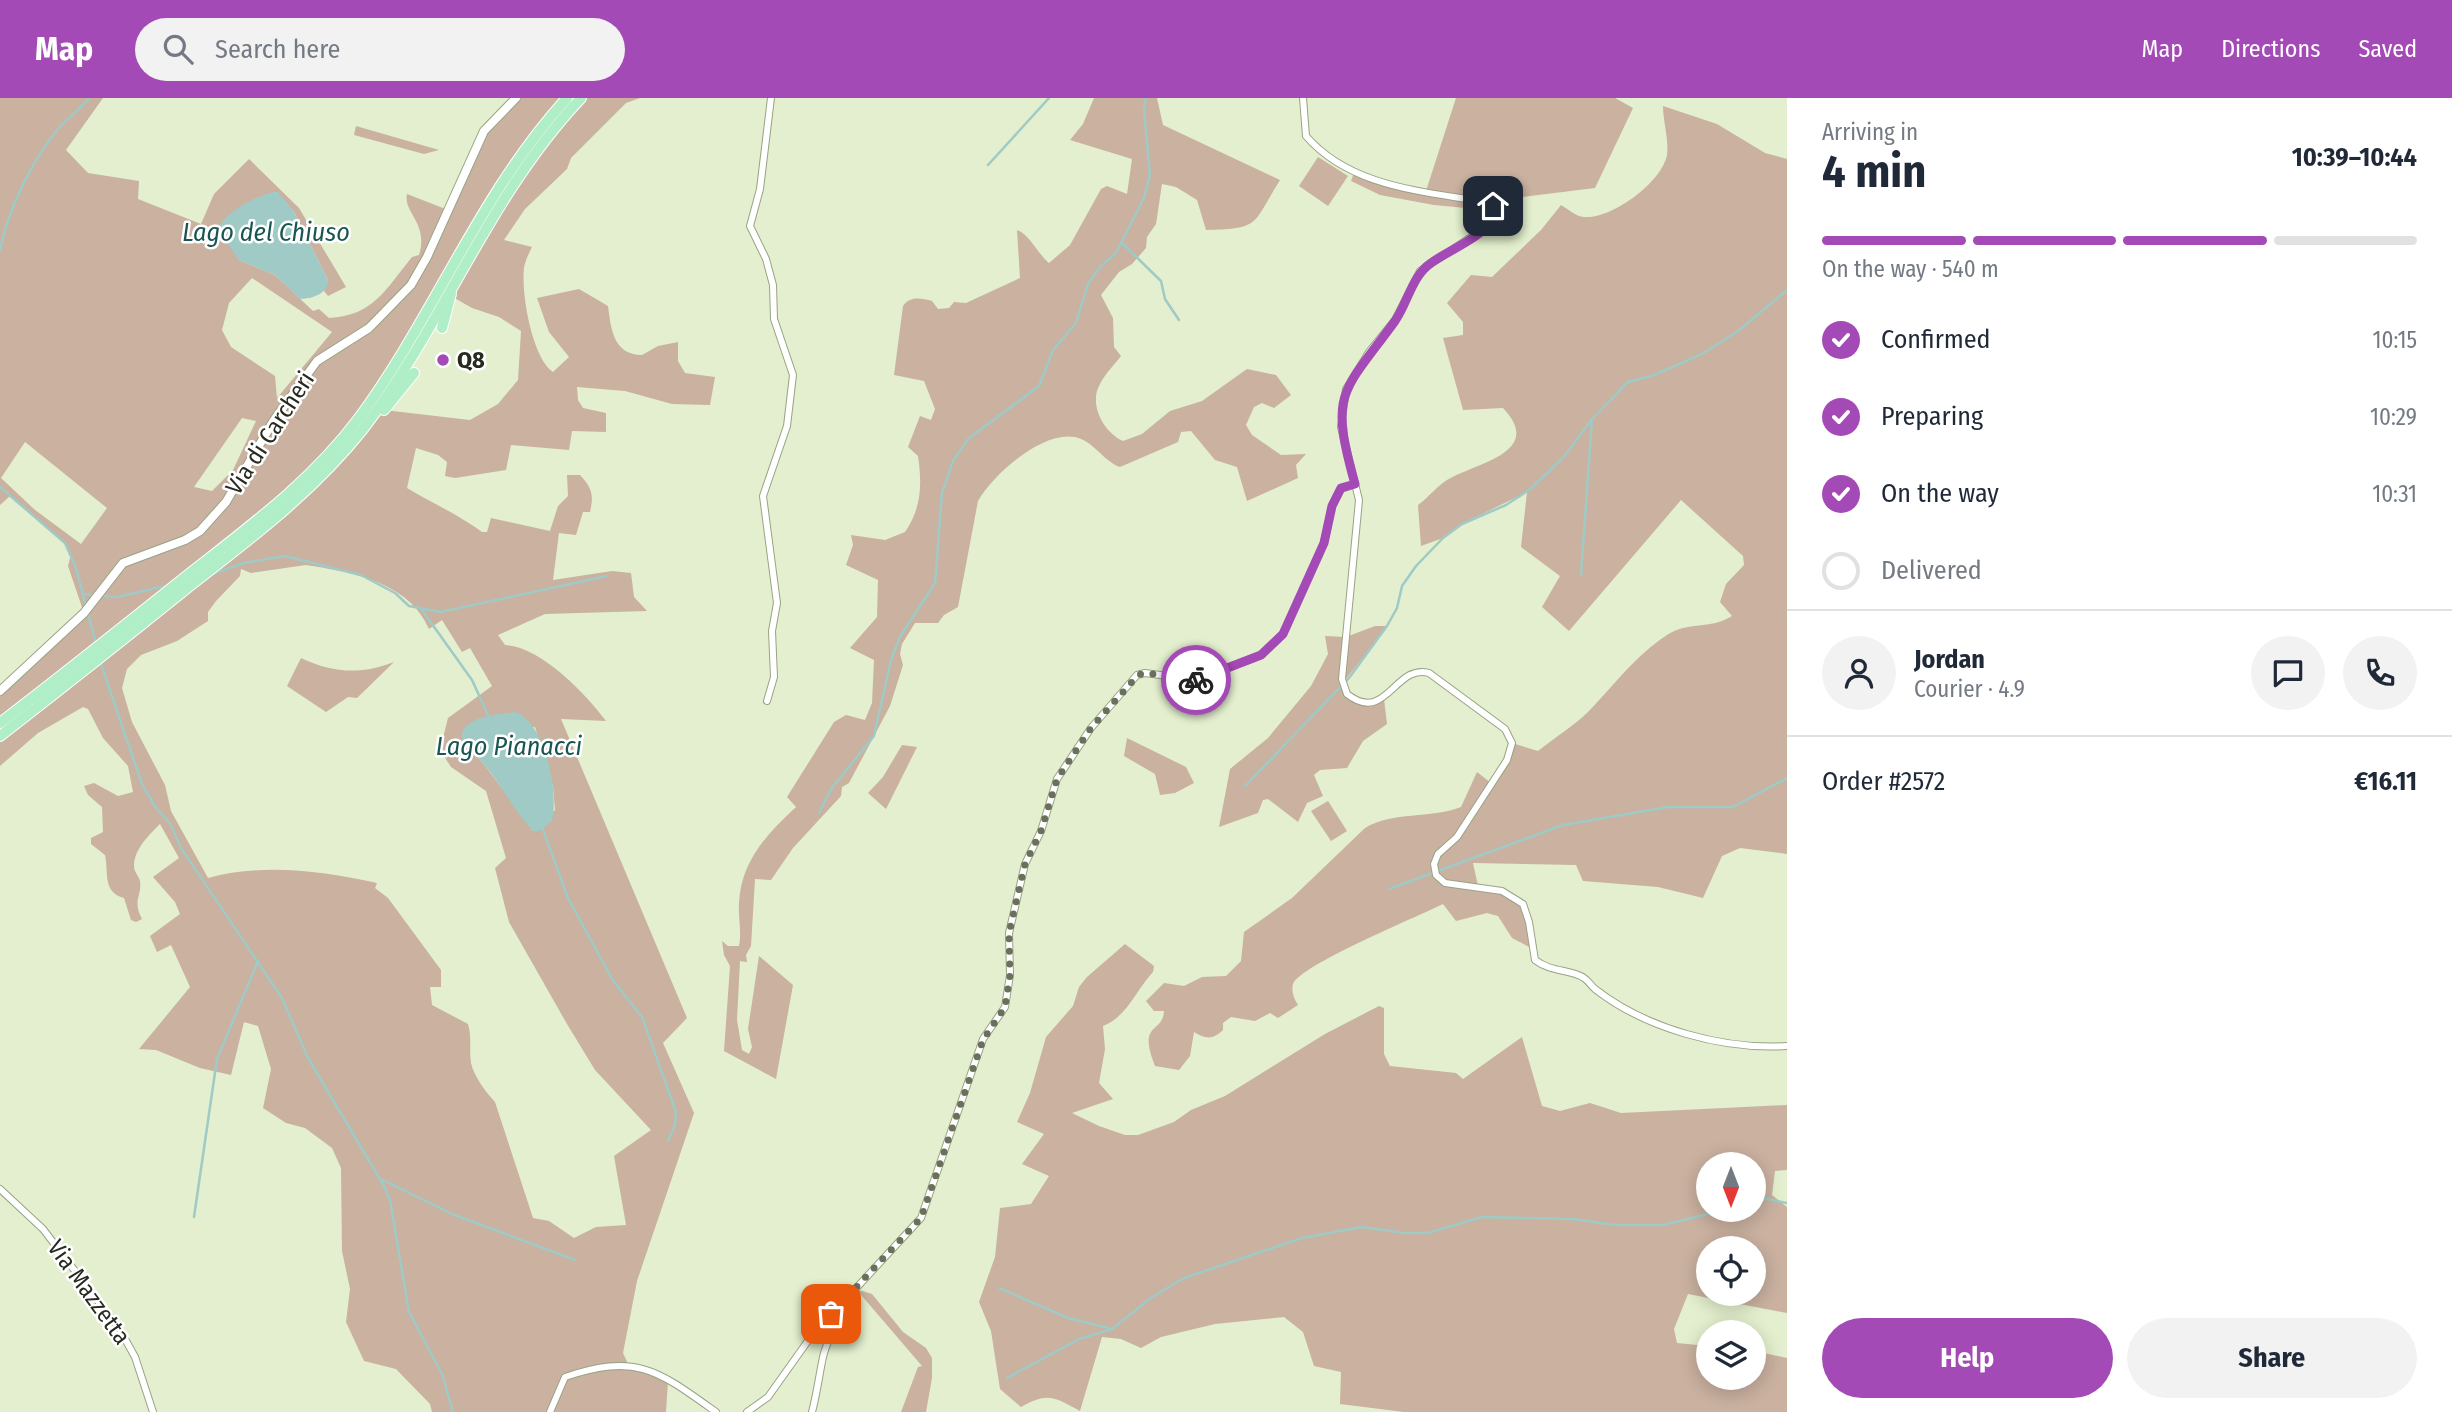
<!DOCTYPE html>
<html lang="en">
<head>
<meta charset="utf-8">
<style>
  :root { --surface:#fff; --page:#f2f2f3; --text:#1f2937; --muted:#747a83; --line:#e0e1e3; --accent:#a44ab6 }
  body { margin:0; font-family:"Fira Sans Condensed",sans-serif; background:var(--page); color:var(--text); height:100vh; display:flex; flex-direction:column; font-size:26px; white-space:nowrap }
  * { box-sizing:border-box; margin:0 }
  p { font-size:23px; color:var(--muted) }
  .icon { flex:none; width:38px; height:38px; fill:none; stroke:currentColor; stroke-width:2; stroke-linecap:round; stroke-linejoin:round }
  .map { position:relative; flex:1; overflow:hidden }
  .panel { display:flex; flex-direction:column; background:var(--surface); width:665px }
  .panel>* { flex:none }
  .needle { width:46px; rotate:180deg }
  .buttons { position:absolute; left:1696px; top:1054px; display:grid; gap:14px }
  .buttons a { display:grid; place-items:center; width:70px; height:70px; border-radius:50%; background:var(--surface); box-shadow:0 4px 18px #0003; font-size:35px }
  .pin { position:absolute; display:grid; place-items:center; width:60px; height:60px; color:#fff; margin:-30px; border-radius:14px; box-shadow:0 4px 10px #0006 }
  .courier { position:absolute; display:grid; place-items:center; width:70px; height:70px; margin:-35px; border:5px solid #a44ab6; border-radius:50%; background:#fff; color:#222; box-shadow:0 2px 9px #0007 }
  .overview em { font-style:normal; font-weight:700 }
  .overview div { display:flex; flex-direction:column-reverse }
  .overview { display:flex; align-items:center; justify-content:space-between; height:119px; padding:0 35px }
  h1 { font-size:46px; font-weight:700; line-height:52px }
  .bar { display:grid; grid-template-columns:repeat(4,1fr); gap:10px 7px; align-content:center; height:84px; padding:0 35px }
  .bar i { height:9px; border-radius:5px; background:var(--line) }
  .bar .active { background:var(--accent) }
  .bar p { grid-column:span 4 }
  .line { display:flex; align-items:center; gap:18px; padding:0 35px; border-top:2px solid var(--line) }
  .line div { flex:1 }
  .round { display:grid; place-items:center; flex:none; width:74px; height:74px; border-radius:37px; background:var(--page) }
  ol { padding:0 35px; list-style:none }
  li { display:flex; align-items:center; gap:21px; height:77px }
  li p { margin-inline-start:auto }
  li .icon { padding:7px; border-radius:50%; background:var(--accent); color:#fff; stroke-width:4 }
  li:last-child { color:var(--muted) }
  li i { width:38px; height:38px; border:4px solid var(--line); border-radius:50% }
  .cta { display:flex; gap:14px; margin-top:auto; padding:14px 35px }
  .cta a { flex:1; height:80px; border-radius:42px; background:var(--accent); color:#fff; font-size:28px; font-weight:700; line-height:80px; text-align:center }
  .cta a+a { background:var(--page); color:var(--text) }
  header { display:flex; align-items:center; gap:42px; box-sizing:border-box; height:98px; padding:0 35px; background:var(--accent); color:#fff }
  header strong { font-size:33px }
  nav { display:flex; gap:38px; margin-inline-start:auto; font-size:24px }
  .search { width:490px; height:63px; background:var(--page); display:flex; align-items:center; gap:18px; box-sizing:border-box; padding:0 24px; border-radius:38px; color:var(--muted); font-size:26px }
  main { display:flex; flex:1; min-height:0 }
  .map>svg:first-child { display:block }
</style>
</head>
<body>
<header>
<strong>Map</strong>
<div class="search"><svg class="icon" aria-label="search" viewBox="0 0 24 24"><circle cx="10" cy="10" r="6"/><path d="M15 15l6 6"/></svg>Search here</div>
<nav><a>Map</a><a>Directions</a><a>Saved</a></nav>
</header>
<main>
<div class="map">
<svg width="1787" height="1314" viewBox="0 0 1787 1314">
  <rect width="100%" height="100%" fill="#e3efce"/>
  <g fill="#cab1a0" fill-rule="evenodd">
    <path d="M 0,0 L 103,0 L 66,52 L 88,75 L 139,83 L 138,101 L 201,126 L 214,96 L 249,61 L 299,110 L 346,189 L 328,198 L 324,193 L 328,182 L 293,112 L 232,150 L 239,162 L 275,177 L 313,213 L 319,211 L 329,220 C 373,218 386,191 412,159 L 419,157 C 429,125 403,115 407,96 L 448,112 L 484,33 L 516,0 L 567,0 L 392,270 L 313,372 L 0,625 L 0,593 L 84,515 L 68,468 L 71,456 L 65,446 L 10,398 L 0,407 ZM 252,180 L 332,234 L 277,300 L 275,278 L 231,249 L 222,232 L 229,205 ZM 242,320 L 256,323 L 233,372 L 212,393 L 194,389 ZM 25,344 L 107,410 L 81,446 L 35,412 L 1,380 Z"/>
    <path d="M 581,0 L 640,0 L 626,5 L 571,60 L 567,71 L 525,111 L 504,142 L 532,149 C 529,155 525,163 524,170 C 521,195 532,260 553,274 L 569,259 L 549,234 L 537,200 L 579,191 L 608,208 C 611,230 613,257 642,257 L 658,248 L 678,244 L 678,263 L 685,275 L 715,279 L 710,307 L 672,306 L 625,293 L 577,289 L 578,302 L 583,310 L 606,315 L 606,334 L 572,333 L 569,352 L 511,347 L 506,372 L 455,380 L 445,378 L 447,364 L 438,357 L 416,350 L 407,390 C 432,405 459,417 482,434 L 487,434 L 491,420 L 550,433 L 558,408 L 568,398 L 567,377 L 580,377 C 592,390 594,397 590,414 L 583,414 L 576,437 L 559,435 L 553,482 L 612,473 L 631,475 L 634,499 L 647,513 L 545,516 L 498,537 L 505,547 C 541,549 585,595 606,623 L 561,621 L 687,920 L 663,945 L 694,1015 L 637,1183 L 623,1255 L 628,1266 L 668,1283 L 666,1314 L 432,1314 L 430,1306 L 396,1271 L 364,1263 L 346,1224 L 350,1191 L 342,1153 L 341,1070 L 332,1050 L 305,1030 L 286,1025 L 263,1010 L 271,971 L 258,928 L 244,924 L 231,977 L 200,970 L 156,952 L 139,951 L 190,889 L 171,847 L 157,854 L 150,838 L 180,816 L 175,804 L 153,779 L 179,760 L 160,726 C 149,737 134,751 134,768 C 134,774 139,778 140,783 C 142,799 132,801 142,821 L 136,824 L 131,822 L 124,800 C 102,794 109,775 105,757 L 91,746 L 91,740 L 103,734 L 102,709 L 88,697 L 84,688 L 94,685 L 118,698 L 133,694 L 128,668 L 103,640 L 88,611 L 83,609 L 38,635 L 0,668 L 0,638 L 343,363 L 384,312 L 470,322 L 498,306 L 518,282 L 521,233 L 499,219 L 472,210 L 451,198 L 465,163 ZM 306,467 C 351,474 409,484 429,531 L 442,522 L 462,554 L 470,550 L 492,588 L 448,620 L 440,652 L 451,669 L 486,693 L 506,760 L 495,770 L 509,824 L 567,926 L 595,972 L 651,1032 L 614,1058 L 626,1127 L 596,1129 L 574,1140 L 549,1123 L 533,1120 L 495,1004 C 486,994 474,979 471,965 C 469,952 472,939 468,926 L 432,907 L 430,889 L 441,889 L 441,872 L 388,800 L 375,790 L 377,785 C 321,773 263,765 208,780 L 171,713 L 165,687 L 132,624 L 122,590 L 127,571 L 141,557 L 177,543 L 208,523 L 208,514 L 216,503 L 240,478 L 241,471 L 251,475 ZM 535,629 L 553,689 L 555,712 L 533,733 L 484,666 L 463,643 Z"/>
    <path d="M 1094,0 L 1157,0 L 1163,27 L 1280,82 C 1252,127 1261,131 1206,132 L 1197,102 L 1176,89 L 1162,86 L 1156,126 L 1147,139 L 1146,150 L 1132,166 L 1119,174 L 1101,197 L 1113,220 L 1114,249 L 1121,258 C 1114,267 1105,276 1100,286 C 1088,306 1104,335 1123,343 L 1142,336 L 1170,313 L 1202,303 L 1247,271 L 1276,277 L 1291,297 L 1274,310 L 1262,305 L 1254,309 L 1246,327 L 1252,337 L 1281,357 L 1306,356 L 1296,367 L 1298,380 L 1247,403 L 1237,369 L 1215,362 L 1191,333 L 1181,334 L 1178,344 L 1120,369 C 1103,363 1094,343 1075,339 C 1041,333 993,377 978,403 L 958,509 L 944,517 L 938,525 L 915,525 L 902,546 L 900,556 L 903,567 L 890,608 L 849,685 L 842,689 L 841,698 L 793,750 L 771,782 L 755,781 L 751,848 L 746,857 L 747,864 L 740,863 L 737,922 L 742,952 L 749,956 L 752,949 L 748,931 L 759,858 L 793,887 L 776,981 L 724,953 L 730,868 L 724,857 L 722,843 L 728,848 L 739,848 C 742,833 738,820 739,805 C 741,763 767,736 796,709 L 787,699 L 834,624 L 846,617 L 865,622 L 872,605 L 874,562 L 850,550 L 877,519 L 878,482 L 846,467 L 853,447 L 851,437 L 885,442 L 905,434 C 922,409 922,386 918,358 L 908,349 L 920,318 L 931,322 L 935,311 L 924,283 L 894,277 L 903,208 C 910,198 921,200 932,203 L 938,211 L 949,210 L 954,204 L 966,205 L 1020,180 L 1017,132 C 1030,137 1037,155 1049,165 L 1070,147 L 1101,91 L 1107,88 L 1127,96 L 1132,61 L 1070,42 L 1083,26 Z"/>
    <polygon points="1456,0 1615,0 1633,10 1595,90 1522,99 1497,113 1434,107 1380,97 1351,83 1354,75 1426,93"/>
    <path d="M 1663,8 L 1717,26 L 1765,55 L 1787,61 L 1787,756 L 1740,750 L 1722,758 L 1703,800 L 1658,789 L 1583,783 L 1576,767 L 1473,765 L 1478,788 L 1502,793 L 1523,806 L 1531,850 L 1512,840 L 1498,818 L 1487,815 L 1456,823 L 1443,806 C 1417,819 1300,867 1293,886 C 1291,894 1294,901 1298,907 L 1278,920 L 1270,915 L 1255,923 L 1231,919 L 1223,925 L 1223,932 C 1213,942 1205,941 1194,934 L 1190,958 L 1179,972 L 1155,968 C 1137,923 1163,936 1164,913 L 1154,913 L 1146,903 L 1164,885 L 1184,888 L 1202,879 L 1226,878 L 1241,863 L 1244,834 L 1292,800 L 1365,730 C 1393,713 1430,721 1461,709 L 1477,674 L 1491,685 L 1507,662 L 1512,645 L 1538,653 C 1554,640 1574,628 1589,613 C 1615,586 1635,558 1667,537 C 1688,523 1710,532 1732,518 L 1720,504 L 1726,486 L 1744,467 L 1743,458 L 1681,402 L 1569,533 L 1542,509 L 1560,478 L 1521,449 L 1527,394 L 1462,426 L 1443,440 L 1421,448 L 1418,407 C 1428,400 1437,388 1447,382 C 1474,365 1546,355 1503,310 L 1463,312 L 1443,240 L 1463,237 L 1463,224 L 1447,205 L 1471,177 L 1492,179 L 1541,132 L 1561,107 C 1568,111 1576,119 1585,119 C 1612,121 1662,84 1667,57 C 1669,42 1663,23 1663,8 Z"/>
    <polygon points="356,28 439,52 424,56 354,37"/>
    <polygon points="1318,59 1348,78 1328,108 1299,88"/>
    <polygon points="1375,528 1387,528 1343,585 1347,596 1367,605 1384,601 1387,626 1363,643 1347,670 1320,672 1314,677 1323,698 1307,705 1298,724 1268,701 1263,702 1258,715 1219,729 1230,671 1268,640 1311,588 1328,556 1325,538 1346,539"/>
    <path d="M 301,560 C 333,575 361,577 394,564 L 357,600 L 348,599 L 326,614 L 287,588 Z"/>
    <polygon points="1127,640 1186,669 1194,685 1175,695 1160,697 1155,676 1124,658"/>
    <polygon points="902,647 917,649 886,711 868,695 883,679"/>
    <polygon points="1328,703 1347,733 1331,743 1311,713"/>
    <path d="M 1125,846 L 1154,868 L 1153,874 C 1136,892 1127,919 1103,928 L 1105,951 L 1099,985 L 1113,1001 L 1072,1015 L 1099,1028 L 1125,1037 L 1138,1037 L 1174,1024 L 1191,1012 L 1225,998 L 1325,936 L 1379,908 L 1384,910 L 1384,956 L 1390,968 L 1456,975 L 1463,981 L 1522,939 L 1542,1008 L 1560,1013 L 1590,1005 L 1621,1015 L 1787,1007 L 1787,1072 L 1775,1073 L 1772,1097 L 1787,1109 L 1787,1215 L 1688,1196 L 1674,1231 L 1677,1245 L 1708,1248 L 1708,1279 L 1754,1279 L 1754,1253 L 1787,1260 L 1787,1314 L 1404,1314 L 1340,1306 L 1341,1274 L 1314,1268 L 1303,1234 L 1284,1219 L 1215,1226 L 1161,1239 L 1141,1250 L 1121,1241 L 1102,1239 L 1080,1313 C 1054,1299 1048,1294 1021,1309 L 1000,1291 L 991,1233 L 979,1204 L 995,1159 L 1000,1110 L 1031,1106 L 1049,1078 L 1022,1066 L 1044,1036 L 1017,1024 L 1030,995 L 1046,939 L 1073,908 L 1079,889 L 1087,879 ZM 1708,1066 L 1754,1066 L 1754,1111 L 1708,1111 ZM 1708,1150 L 1754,1150 L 1754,1195 L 1708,1195 Z"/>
    <polygon points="856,1191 872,1196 903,1234 926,1250 932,1260 932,1280 926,1314 901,1314 918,1269 922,1268"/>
  </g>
  <g fill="#9fcac6">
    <path d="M 273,94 L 278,94 L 293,112 L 328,182 C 329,196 311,201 300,201 L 275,177 L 239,162 L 218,132 C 223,115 256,98 273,94 Z"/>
    <path d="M 515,614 C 545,623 559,695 552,723 L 539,733 L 533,733 C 514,713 502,688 484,666 C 478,659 460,647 462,636 C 465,618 501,616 515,614 Z"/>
  </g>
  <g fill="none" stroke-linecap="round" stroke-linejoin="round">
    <g stroke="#9fcac6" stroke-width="2.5">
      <polyline points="988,67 1049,0"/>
      <polyline points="1122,145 1161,183 1165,201 1179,222"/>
      <path d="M 0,152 C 8,112 32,62 58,31 C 67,20 80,12 89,0"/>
      <polyline points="0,389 65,445 76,470 86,509"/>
      <polyline points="212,476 244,465 285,458 361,477 395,495 409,508 441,514 607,478"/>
      <polyline points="1581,477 1592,321"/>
      <polyline points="83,496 117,499 165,488"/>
      <polyline points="422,512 472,582 489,619"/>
      <polyline points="88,516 96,546"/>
      <polyline points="100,563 142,686 156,710 171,727 181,750 282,900 308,960 384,1088 390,1102 409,1214 442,1276 453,1314"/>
      <polyline points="1245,688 1349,580 1387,528 1397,510 1402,488 1416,468 1443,440 1462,426 1506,407 1529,392 1563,360 1592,321 1628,284 1654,277 1702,256 1738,233 1787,192"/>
      <polyline points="819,715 831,691 874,638 891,562 900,539 935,485 942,395 953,363 968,341 1039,288 1053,252 1076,225 1088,186 1100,169 1116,155 1144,100 1150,77 1144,12 1146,0"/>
      <polyline points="542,729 568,800 612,881 642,919 676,1014 675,1027 668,1043"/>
      <polyline points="1389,791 1563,727 1668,709 1733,709 1787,680"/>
      <polyline points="381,1081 452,1116 575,1162"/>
      <polyline points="1754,1103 1762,1100 1787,1105"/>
      <polyline points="194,1119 217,961 258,863"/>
      <polyline points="999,1190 1068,1220 1109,1230"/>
      <polyline points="1007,1280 1079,1241 1112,1231 1152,1199 1184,1180 1302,1140 1362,1129 1404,1135 1428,1135 1482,1119 1573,1121 1614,1127 1663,1127 1729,1111"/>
    </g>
    <g stroke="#98a385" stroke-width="8">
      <g id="minor">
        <path d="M 1303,0 L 1306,38 C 1350,89 1422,93 1484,104 L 1497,113 L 1486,129 L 1420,173 L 1395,222 L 1369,254 L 1346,291 L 1341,329 L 1359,402 L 1342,581 L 1347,596 C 1386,627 1395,565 1429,575 L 1505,631 L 1512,645 L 1507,662 L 1457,739 L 1438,756 L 1434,766 L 1436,777 L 1445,785 L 1502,793 L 1523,806 L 1529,824 L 1535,862 C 1552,875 1572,871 1584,880 C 1589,883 1591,888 1595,891 C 1646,931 1724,952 1787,948"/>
        <polyline points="767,603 774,579 772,533 777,505 763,398 787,328 793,277 774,221 773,187 766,161 750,128 760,91 771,0"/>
        <polyline points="0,1091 43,1131 120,1232 135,1259 153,1314"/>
        <path d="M 550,1314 L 565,1279 C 637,1255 657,1272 716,1314"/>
        <polyline points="747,1314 768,1299 810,1240 921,1120 983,941 1005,909 1010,877 1009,835 1025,766 1041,733 1057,681 1091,630 1137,577 1145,575 1198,582 1261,557 1283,536 1324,445 1332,408 1341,391 1355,386"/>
        <path d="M 812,1314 C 817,1295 819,1278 823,1259 C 827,1242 835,1234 831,1216"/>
      </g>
    </g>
    <g stroke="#98a385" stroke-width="10">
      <polyline id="tertiary" points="0,593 84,515 123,465 185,442 200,433 226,404 274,322 317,263 369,230 411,187 427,159 484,33 516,0"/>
    </g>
    <g stroke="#fff" stroke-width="12">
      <g id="trunk">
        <polyline points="442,230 451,196"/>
        <polyline points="384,312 414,275"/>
        <path d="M 0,625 C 63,577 125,527 188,477 C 249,429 312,383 359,320 C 435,217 480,95 567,0"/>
        <path d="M 0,638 C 63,589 125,540 187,490 C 250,441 313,394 363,331 C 444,226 488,98 581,0"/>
      </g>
    </g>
    <use href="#minor" stroke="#fff" stroke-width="6"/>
    <use href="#tertiary" stroke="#fff" stroke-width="8"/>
    <use href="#trunk" stroke="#b0eec7" stroke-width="10"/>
  </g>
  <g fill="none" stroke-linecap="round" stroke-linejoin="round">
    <polyline stroke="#69705c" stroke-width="7" stroke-dasharray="0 12.6" points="831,1216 921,1120 983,942 1005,909 1010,877 1009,835 1025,766 1041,733 1057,681 1091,630 1138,577 1145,575 1196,582"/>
    <path stroke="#a44ab6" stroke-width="9" d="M 1196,582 L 1261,557 L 1283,536 L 1324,445 L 1332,408 L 1341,390 L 1355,386 C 1329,293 1342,296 1395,223 C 1408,204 1412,178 1431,165 C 1450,151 1490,137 1497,113 L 1493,108"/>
  </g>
  <circle fill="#a44ab6" stroke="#fff" stroke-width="2.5" cx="443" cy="262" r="7"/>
  <g text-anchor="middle" stroke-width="5" stroke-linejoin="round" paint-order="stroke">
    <g font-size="24" font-weight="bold" fill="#272b1f" stroke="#fff" text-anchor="start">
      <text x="457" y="270">Q8</text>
    </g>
    <g font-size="24" fill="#272b1f" stroke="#fff">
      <text transform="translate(270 335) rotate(-57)" y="8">Via di Carcheri</text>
      <text transform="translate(89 1194) rotate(54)" y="8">Via Mazzetta</text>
    </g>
    <g font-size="26" font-style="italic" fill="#195652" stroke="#fff">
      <text x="266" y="143">Lago del Chiuso</text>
      <text x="509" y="657">Lago Pianacci</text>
    </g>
  </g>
</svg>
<div class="buttons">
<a><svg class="needle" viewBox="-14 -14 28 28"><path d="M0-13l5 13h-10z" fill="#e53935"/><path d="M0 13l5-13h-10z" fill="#747a83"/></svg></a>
<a><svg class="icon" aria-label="locate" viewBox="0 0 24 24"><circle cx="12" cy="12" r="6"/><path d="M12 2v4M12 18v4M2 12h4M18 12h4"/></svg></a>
<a><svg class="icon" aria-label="layers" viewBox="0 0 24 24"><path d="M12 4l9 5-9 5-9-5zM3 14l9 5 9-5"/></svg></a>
</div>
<div class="pin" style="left:831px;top:1216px;background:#ea580c"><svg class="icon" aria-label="bag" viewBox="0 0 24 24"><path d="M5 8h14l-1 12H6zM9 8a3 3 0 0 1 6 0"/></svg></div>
<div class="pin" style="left:1493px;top:108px;background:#1f2937"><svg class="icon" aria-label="home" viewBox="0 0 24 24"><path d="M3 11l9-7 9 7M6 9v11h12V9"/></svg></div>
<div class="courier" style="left:1196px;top:582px"><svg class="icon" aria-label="bike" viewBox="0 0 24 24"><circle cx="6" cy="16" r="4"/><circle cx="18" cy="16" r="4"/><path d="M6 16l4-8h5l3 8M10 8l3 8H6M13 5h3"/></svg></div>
</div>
<section class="panel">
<div class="overview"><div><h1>4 min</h1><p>Arriving in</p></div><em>10:39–10:44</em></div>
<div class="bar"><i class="active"></i><i class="active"></i><i class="active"></i><i></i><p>On the way · 540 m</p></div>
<ol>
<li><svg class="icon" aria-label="check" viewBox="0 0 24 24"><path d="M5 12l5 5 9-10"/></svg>Confirmed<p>10:15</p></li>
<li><svg class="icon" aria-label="check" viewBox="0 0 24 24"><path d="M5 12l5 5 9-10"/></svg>Preparing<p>10:29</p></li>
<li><svg class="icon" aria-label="check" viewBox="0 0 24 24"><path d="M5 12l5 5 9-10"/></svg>On the way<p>10:31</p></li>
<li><i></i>Delivered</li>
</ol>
<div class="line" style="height:126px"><a class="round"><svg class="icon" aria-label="person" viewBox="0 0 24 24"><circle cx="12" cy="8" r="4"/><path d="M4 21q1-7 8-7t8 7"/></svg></a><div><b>Jordan</b><p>Courier · 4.9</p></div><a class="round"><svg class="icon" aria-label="chat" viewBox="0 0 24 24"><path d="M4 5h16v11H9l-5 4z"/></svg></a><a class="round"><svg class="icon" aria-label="phone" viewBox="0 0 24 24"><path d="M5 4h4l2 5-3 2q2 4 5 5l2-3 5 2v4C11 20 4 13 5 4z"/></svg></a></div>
<div class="line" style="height:91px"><div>Order #2572</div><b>€16.11</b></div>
<div class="cta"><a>Help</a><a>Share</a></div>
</section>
</main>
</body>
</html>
